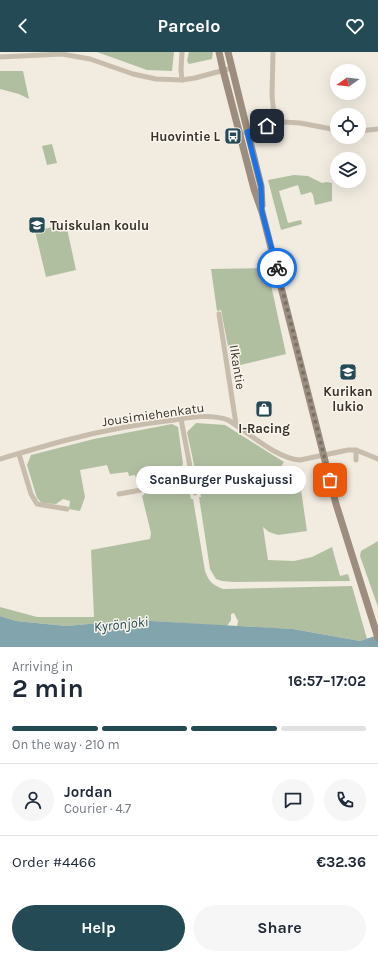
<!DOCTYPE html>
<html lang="en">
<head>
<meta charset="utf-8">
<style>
  :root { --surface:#fff; --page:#f6f6f7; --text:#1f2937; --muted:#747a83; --line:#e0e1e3; --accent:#244b55 }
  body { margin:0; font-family:Karla,sans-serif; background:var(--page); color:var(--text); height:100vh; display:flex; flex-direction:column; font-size:15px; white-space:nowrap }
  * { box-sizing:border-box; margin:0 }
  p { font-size:13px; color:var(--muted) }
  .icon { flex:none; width:22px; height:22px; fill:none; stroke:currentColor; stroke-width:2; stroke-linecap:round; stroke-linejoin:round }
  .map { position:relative; height:595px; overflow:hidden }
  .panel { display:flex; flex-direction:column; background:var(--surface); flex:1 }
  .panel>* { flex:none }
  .needle { width:26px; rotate:256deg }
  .controls { position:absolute; left:330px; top:12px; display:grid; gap:8px }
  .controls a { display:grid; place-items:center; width:36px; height:36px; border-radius:50%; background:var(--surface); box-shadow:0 4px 16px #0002; font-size:20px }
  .pin { position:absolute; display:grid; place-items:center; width:34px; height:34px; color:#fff; margin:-17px; border-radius:8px; box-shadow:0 2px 6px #0006 }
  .courier { position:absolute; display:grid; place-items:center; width:40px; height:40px; margin:-20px; border:3px solid #1a73e8; border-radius:50%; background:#fff; color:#222; box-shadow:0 1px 5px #0007 }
  .bubble { position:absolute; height:28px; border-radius:14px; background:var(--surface); box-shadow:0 4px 16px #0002; font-size:13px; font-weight:700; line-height:28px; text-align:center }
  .overview em { font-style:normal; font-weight:700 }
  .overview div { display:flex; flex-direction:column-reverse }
  .overview { display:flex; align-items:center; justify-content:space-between; height:68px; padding:0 12px }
  h1 { font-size:26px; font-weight:700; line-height:30px }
  .bar { display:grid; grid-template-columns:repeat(4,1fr); gap:6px 4px; align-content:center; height:48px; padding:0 12px }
  .bar i { height:5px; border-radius:3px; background:var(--line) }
  .bar .selected { background:var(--accent) }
  .bar p { grid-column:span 4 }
  .line { display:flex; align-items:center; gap:10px; padding:0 12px; border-top:1px solid var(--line) }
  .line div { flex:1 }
  .round { display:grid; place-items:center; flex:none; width:42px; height:42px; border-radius:21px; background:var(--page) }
  .action { display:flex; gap:8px; margin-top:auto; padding:8px 12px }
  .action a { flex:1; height:46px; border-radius:24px; background:var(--accent); color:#fff; font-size:16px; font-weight:700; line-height:46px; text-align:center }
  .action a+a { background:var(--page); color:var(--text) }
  header { display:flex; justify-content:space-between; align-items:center; height:52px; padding:0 12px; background:var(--accent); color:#fff; font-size:18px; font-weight:700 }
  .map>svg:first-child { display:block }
</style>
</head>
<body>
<header><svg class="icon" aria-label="back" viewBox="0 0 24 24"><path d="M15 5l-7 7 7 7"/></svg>Parcelo<svg class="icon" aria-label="heart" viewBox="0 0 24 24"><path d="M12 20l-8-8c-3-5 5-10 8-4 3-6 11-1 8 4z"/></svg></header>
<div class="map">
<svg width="378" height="595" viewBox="0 0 378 595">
  <rect width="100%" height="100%" fill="#f1ebe0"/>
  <g fill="#b1bfa1">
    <polygon points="97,0 174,0 172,19 147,18"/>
    <polygon points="189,0 213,0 212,7 189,12 187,9"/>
    <polygon points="0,19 23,19 29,47 19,42 0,37"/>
    <polygon points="52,92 57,111 47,113 42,94"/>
    <polygon points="294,123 308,124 322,131 327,130 332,131 332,149 315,153 313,143 311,140 301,143 298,133 279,139 288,171 301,168 302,172 281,178 268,128"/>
    <polygon points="66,172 76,218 46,225 35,179"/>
    <polygon points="264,216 268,219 286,302 232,315 221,258 217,259 211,217"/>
    <path d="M 196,371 L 225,373 L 284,410 C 276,423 274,428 282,441 L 301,438 L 307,479 L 278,483 L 269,480 L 263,475 L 268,508 L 294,509 L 312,505 L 332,495 L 340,524 L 348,522 L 350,529 L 233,530 L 222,529 L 216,527 L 210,517 L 199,445 L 201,445 L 187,380 Z"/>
    <path d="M 172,372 L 178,375 L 183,412 L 180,417 C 159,418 154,421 138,434 L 135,423 L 129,424 L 128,420 L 110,422 L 107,413 L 80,418 L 85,445 L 80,459 L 69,457 L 70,449 L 63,447 L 56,452 L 42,451 L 37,446 L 27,413 L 31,403 L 94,387 Z"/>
    <path d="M 184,424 L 187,426 L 191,447 L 193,447 L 205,519 C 209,530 213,533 223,537 L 352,534 L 367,587 L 360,589 L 293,577 L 237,574 L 238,569 L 234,561 L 231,562 L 231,568 L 227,574 L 133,568 L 66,574 L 16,569 L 0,564 L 0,555 L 37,565 L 94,565 L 91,498 L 150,487 L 151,481 L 142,444 L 153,434 L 165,428 Z"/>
    <polygon points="378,489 378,555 360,504 361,499"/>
  </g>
  <polygon fill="#82a4ac" points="0,564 16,569 66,574 133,568 293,577 360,589 378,583 378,595 0,595"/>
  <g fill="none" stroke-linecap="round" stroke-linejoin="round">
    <g stroke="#c8bdad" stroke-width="5">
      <polyline points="273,0 272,44 275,72"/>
      <polyline points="0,5 62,2 90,7 133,22 156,27 182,28 195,26 232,16"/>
      <polyline points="182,28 181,18 182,0"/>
      <polyline points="359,79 378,77"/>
      <polyline points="239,82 283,70 300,71 337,78"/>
      <polyline points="219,262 236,372"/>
      <polyline points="181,367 195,441"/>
      <polyline points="19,402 31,442 37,452 67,457"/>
      <path d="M 0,407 C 24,400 47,393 71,387 C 105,378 139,372 174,368 C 192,365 211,362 228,368 C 248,380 277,407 300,408 L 348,398 L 356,398 L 378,407"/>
      <polyline points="356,408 356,398"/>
      <polyline points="119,442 141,438 160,425 183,421 190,417"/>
    </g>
    <g stroke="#9c8d7e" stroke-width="7">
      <polyline points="219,0 223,18 254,137 262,160 336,452 378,586"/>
      <polyline points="228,0 261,134 262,153"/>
    </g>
  </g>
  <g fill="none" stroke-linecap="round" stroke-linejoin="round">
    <polyline stroke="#78716a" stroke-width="4" stroke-dasharray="0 7.2" points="277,216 330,428"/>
    <polyline stroke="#1a73e8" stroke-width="5" points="267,74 247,80 261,134 262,160 277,216"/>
  </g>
  <defs>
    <g id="bus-square" transform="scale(0.9)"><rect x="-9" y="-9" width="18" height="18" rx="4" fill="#244b55" stroke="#f9f5ec"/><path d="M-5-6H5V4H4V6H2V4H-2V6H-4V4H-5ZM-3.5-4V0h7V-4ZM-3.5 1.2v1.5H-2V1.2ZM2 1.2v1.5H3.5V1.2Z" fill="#fff"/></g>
    <g id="school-square" transform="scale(0.9)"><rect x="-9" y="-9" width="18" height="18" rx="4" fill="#244b55" stroke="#f9f5ec"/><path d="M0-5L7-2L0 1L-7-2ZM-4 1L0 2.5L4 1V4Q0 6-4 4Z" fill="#fff"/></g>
    <g id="shop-square" transform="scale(0.9)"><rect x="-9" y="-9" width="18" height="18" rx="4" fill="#244b55" stroke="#f9f5ec"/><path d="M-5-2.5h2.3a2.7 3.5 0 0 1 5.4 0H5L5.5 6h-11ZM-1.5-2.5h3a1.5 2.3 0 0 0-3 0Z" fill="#fff"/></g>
  </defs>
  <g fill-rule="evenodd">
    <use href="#bus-square" x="233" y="84"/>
    <use href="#school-square" x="37" y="173"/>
    <use href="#school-square" x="348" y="320"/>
    <use href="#shop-square" x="264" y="357"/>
  </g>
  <g text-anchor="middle" stroke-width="3" stroke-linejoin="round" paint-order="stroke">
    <g font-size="13" font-weight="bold" fill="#37302b" stroke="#f9f5ec">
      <text x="220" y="89" text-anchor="end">Huovintie L</text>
      <text x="50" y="178" text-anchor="start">Tuiskulan koulu</text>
      <text x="348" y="344">Kurikan<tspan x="348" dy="15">lukio</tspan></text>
      <text x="264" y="381">I-Racing</text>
    </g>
    <g font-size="13" fill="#37302b" stroke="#f9f5ec">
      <text transform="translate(238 315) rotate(81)" y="5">Ilkantie</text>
      <text transform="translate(153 362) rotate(-8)" y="5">Jousimiehenkatu</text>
    </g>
    <g font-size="14" font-style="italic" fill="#244b55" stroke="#f9f5ec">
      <text transform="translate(121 572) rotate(-6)" y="5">Kyrönjoki</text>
    </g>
  </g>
</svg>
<div class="controls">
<a><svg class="needle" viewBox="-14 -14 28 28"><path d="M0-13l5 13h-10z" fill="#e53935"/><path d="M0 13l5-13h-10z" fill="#747a83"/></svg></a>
<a><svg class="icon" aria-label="locate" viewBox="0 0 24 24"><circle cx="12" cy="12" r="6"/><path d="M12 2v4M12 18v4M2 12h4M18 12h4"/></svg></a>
<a><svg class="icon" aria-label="layers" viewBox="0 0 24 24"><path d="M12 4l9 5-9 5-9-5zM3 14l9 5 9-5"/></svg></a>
</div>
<div class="pin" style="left:330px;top:428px;background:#ea580c"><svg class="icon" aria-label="bag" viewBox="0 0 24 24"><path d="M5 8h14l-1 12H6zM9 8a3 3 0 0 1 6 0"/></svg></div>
<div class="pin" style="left:267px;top:74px;background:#1f2937"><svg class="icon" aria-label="home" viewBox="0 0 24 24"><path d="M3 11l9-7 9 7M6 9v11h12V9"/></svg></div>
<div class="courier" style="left:277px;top:216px"><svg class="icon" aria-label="bike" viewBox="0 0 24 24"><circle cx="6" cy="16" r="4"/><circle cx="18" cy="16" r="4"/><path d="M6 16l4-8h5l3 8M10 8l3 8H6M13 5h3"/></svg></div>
<div class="bubble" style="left:136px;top:414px;width:170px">ScanBurger Puskajussi</div>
</div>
<section class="panel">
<div class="overview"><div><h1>2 min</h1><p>Arriving in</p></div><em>16:57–17:02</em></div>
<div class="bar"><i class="selected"></i><i class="selected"></i><i class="selected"></i><i></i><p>On the way · 210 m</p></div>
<div class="line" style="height:72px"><a class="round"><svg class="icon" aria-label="person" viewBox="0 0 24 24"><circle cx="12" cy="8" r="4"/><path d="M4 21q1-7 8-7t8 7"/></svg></a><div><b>Jordan</b><p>Courier · 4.7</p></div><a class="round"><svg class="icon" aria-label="chat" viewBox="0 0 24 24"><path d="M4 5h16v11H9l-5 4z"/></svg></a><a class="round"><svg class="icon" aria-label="phone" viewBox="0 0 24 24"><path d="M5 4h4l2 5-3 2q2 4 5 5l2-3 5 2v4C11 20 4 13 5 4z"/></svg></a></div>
<div class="line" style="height:52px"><div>Order #4466</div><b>€32.36</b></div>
<div class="action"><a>Help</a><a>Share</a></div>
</section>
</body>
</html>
